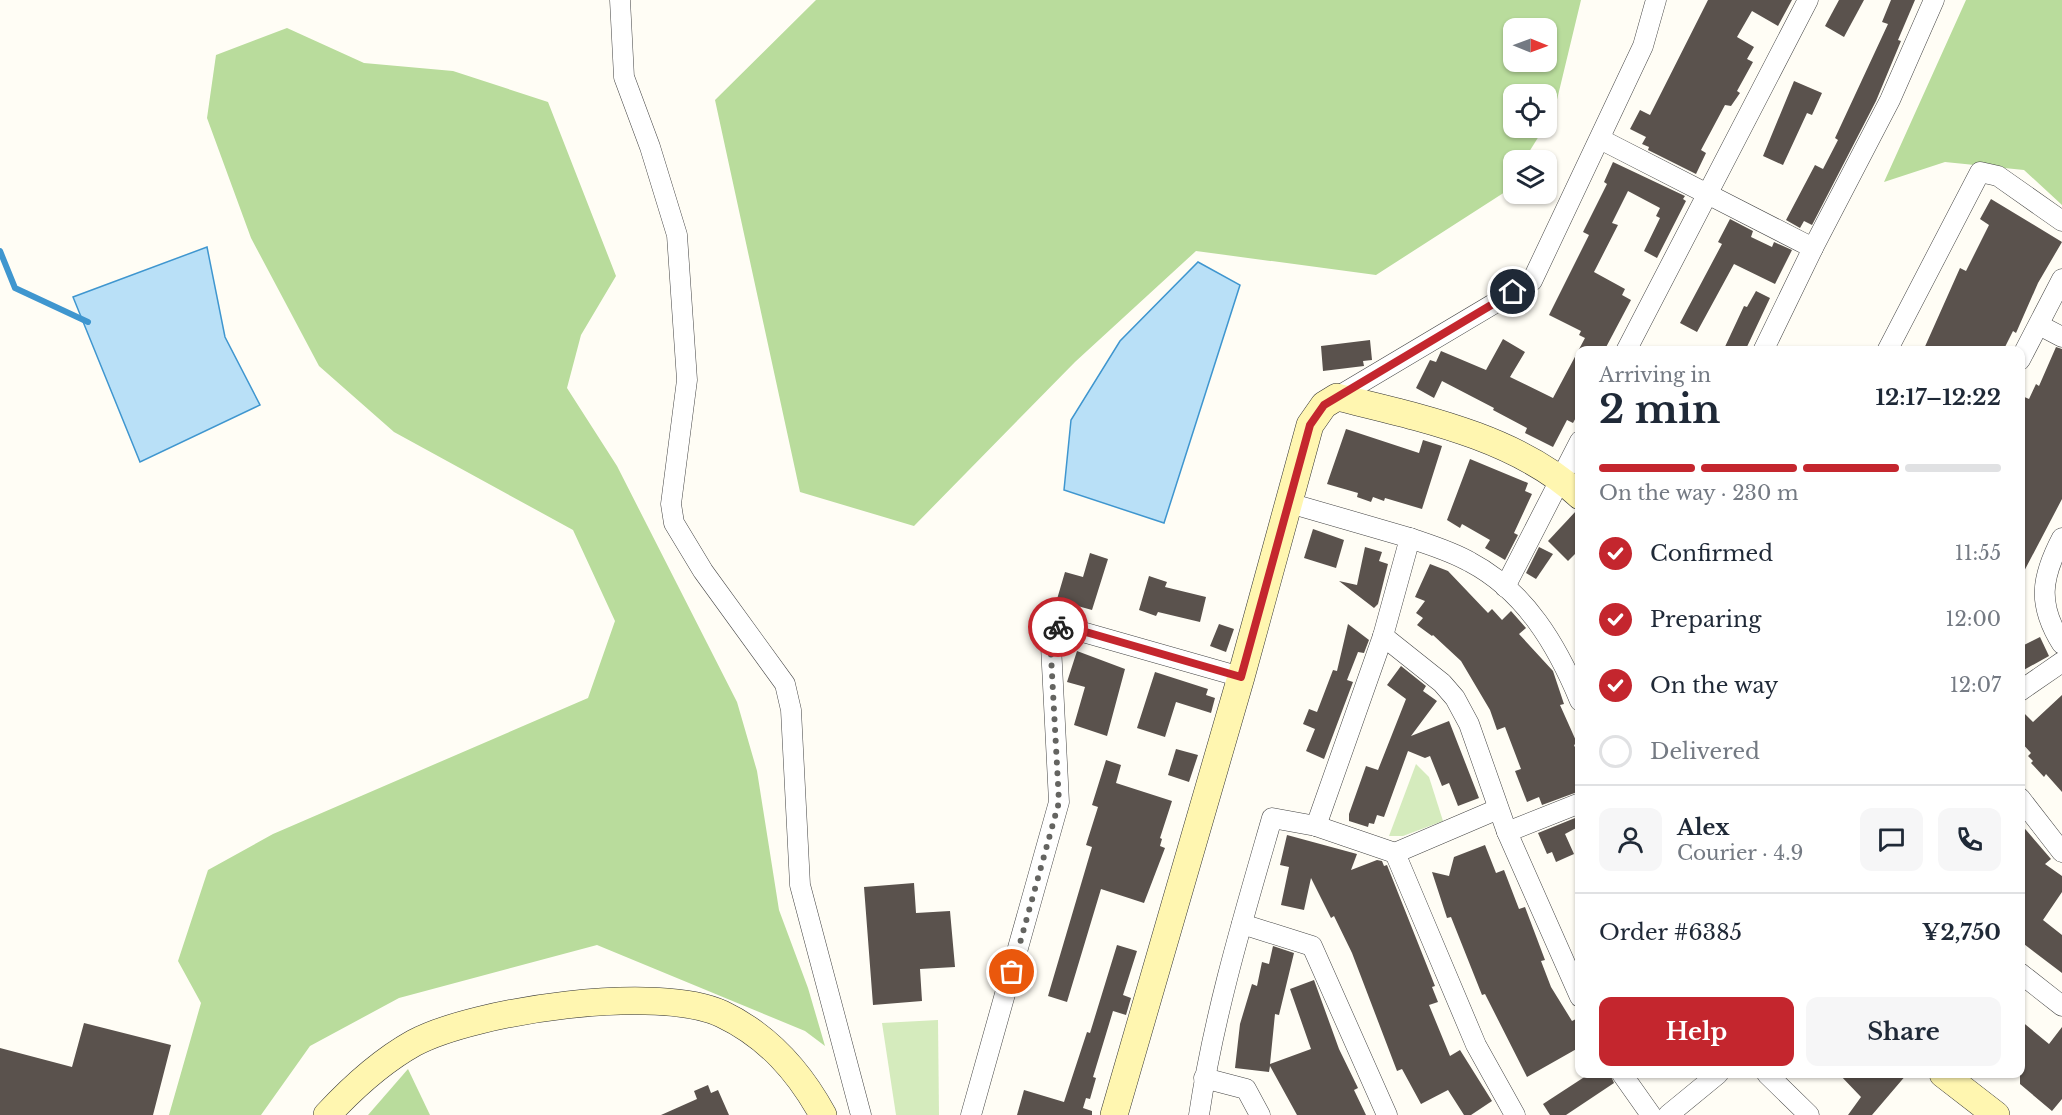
<!DOCTYPE html>
<html lang="en">
<head>
<meta charset="utf-8">
<style>
  :root { --surface:#fff; --page:#f6f6f7; --text:#1f2937; --muted:#747a83; --line:#e0e1e3; --accent:#c4262e }
  body { margin:0; font-family:"Libre Baskerville",serif; background:var(--page); color:var(--text); height:100vh; display:flex; flex-direction:column; font-size:22px; white-space:nowrap }
  * { box-sizing:border-box; margin:0 }
  p { font-size:20px; color:var(--muted) }
  .icon { flex:none; width:33px; height:33px; fill:none; stroke:currentColor; stroke-width:2; stroke-linecap:round; stroke-linejoin:round }
  .map { position:relative; flex:1; overflow:hidden }
  .drawer { position:absolute; left:1575px; top:346px; width:450px; height:732px; display:flex; flex-direction:column; background:var(--surface); border-radius:12px; box-shadow:0 2px 4px #0004 }
  .drawer>* { flex:none }
  .needle { width:39px; rotate:91deg }
  .tools { position:absolute; left:1503px; top:18px; display:grid; gap:12px }
  .tools a { display:grid; place-items:center; width:54px; height:54px; border-radius:12px; background:var(--surface); box-shadow:0 2px 4px #0004; font-size:30px }
  .pin { position:absolute; display:grid; place-items:center; width:51px; height:51px; color:#fff; margin:-26px; border:3px solid #fff; border-radius:50%; box-shadow:0 2px 6px #0007 }
  .courier { position:absolute; display:grid; place-items:center; width:60px; height:60px; margin:-30px; border:4px solid #c4262e; border-radius:50%; background:#fff; color:#222; box-shadow:0 2px 8px #0007 }
  .headline em { font-style:normal; font-weight:700 }
  .headline div { display:flex; flex-direction:column-reverse }
  .headline { display:flex; align-items:center; justify-content:space-between; height:102px; padding:0 24px }
  h1 { font-size:39px; font-weight:700; line-height:45px }
  .bar { display:grid; grid-template-columns:repeat(4,1fr); gap:9px 6px; align-content:center; height:72px; padding:0 24px }
  .bar i { height:8px; border-radius:4px; background:var(--line) }
  .bar .selected { background:var(--accent) }
  .bar p { grid-column:span 4 }
  .line { display:flex; align-items:center; gap:15px; padding:0 24px; border-top:2px solid var(--line) }
  .line div { flex:1 }
  .round { display:grid; place-items:center; flex:none; width:63px; height:63px; border-radius:12px; background:var(--page) }
  ol { padding:0 24px; list-style:none }
  li { display:flex; align-items:center; gap:18px; height:66px }
  li p { margin-inline-start:auto }
  li .icon { padding:6px; border-radius:50%; background:var(--accent); color:#fff; stroke-width:4 }
  li:last-child { color:var(--muted) }
  li i { width:33px; height:33px; border:3px solid var(--line); border-radius:50% }
  .action { display:flex; gap:12px; margin-top:auto; padding:12px 24px }
  .action a { flex:1; height:69px; border-radius:12px; background:var(--accent); color:#fff; font-size:24px; font-weight:700; line-height:69px; text-align:center }
  .action a+a { background:var(--page); color:var(--text) }
  .map>svg:first-child { display:block }
</style>
</head>
<body>
<div class="map">
<svg width="2062" height="1115" viewBox="0 0 2062 1115">
  <rect width="100%" height="100%" fill="#fffdf5"/>
  <g fill="#d5ebbd">
    <polygon points="1416,764 1429,777 1443,821 1403,836 1389,836"/>
    <polygon points="938,1020 939,1115 896,1115 882,1023"/>
  </g>
  <g fill="#b9dc9c" fill-rule="evenodd">
    <path d="M 816,0 L 1581,0 L 1555,108 L 1547,123 L 1546,94 L 1514,94 L 1514,128 L 1544,128 L 1524,160 L 1514,160 L 1513,177 L 1505,192 L 1376,275 L 1196,251 L 1075,362 L 914,526 L 800,492 L 715,100 ZM 1546,28 L 1546,62 L 1514,62 L 1514,28 Z"/>
    <polygon points="1966,0 2062,0 2062,205 2024,170 1945,162 1884,182"/>
    <polygon points="287,28 364,63 453,71 548,102 616,276 581,335 567,388 617,466 737,702 757,771 779,910 808,988 825,1046 805,1031 597,945 399,998 310,1046 261,1115 169,1115 201,1003 178,961 208,870 273,834 588,698 615,621 573,530 394,432 319,366 251,238 207,118 216,55"/>
    <polygon points="408,1069 430,1115 368,1115"/>
  </g>
  <g fill="#b9e0f7" stroke="#3f96cf" stroke-width="1.5">
    <polygon points="207,247 225,337 260,405 140,462 73,297"/>
    <polygon points="1198,262 1240,285 1164,523 1064,490 1071,420 1120,341"/>
  </g>
  <g fill="none" stroke-linecap="round" stroke-linejoin="round">
    <polyline stroke="#3f96cf" stroke-width="6" points="0,251 15,288 88,322"/>
  </g>
  <g fill="#5a524d">
    <polygon points="1708,0 1792,0 1778,26 1752,11 1737,37 1754,47 1747,59 1753,62 1737,91 1740,93 1731,106 1725,105 1701,150 1706,153 1696,174 1648,150 1649,147 1642,144 1646,137 1630,129 1640,110 1650,115"/>
    <polygon points="1839,0 1864,0 1844,37 1825,26"/>
    <polygon points="1891,0 1915,0 1898,40 1901,41 1876,101 1812,225 1804,221 1800,228 1786,220 1815,165 1823,169 1838,140 1835,138 1888,24 1882,22"/>
    <polygon points="1794,81 1822,93 1812,115 1807,113 1783,165 1763,156"/>
    <polygon points="1613,162 1685,196 1683,199 1686,201 1657,258 1644,251 1660,218 1656,216 1660,208 1628,191 1612,223 1618,225 1594,272 1625,289 1622,295 1631,300 1604,351 1580,351 1580,410 1573,423 1567,420 1553,447 1525,433 1527,428 1493,410 1494,408 1442,381 1434,398 1416,388 1430,360 1436,362 1441,351 1486,370 1503,339 1525,352 1510,377 1553,398 1585,338 1579,335 1581,331 1549,315 1589,235 1583,232 1607,184 1604,182"/>
    <polygon points="1991,199 2062,242 2038,283 2016,333 2013,331 2003,351 1923,351 1960,268 1966,271 1989,225 1980,219"/>
    <polygon points="1730,219 1753,231 1751,237 1772,247 1774,242 1792,250 1775,284 1734,264 1697,332 1680,323 1722,244 1718,242"/>
    <polygon points="1756,291 1770,298 1745,351 1723,351 1744,306 1747,307"/>
    <polygon points="1370,340 1372,360 1363,361 1364,366 1323,371 1321,346"/>
    <polygon points="2056,347 2062,349 2062,499 2020,579 2020,395 2029,399 2036,384 2039,386"/>
    <polygon points="1346,429 1419,453 1423,440 1442,446 1422,509 1385,498 1384,501 1373,497 1371,502 1357,497 1358,493 1327,484"/>
    <polygon points="1470,459 1528,483 1525,491 1532,494 1514,533 1518,535 1505,560 1485,548 1490,540 1462,524 1460,528 1447,520"/>
    <polygon points="1576,511 1580,511 1580,549 1568,561 1548,541"/>
    <polygon points="1313,529 1344,540 1336,568 1304,558"/>
    <polygon points="1365,547 1382,552 1379,561 1388,564 1378,604 1374,608 1339,581 1357,585"/>
    <polygon points="1539,547 1553,554 1536,579 1526,573"/>
    <polygon points="1090,553 1108,559 1092,610 1074,605 1072,611 1055,606 1065,572 1083,577"/>
    <polygon points="1430,564 1448,571 1488,613 1492,609 1502,620 1511,611 1526,628 1519,634 1553,671 1564,704 1560,705 1577,743 1574,745 1580,759 1580,791 1542,805 1539,797 1527,802 1515,771 1521,769 1505,727 1497,730 1490,710 1461,661 1433,635 1432,636 1417,625 1423,618 1416,613 1425,601 1415,597"/>
    <polygon points="1149,576 1167,582 1165,587 1206,597 1200,622 1158,612 1156,616 1139,610"/>
    <polygon points="1219,624 1234,629 1226,652 1210,646"/>
    <polygon points="1348,624 1369,640 1364,653 1358,652 1347,680 1353,682 1324,759 1306,751 1315,729 1303,724 1309,709 1317,712 1333,670 1337,671"/>
    <polygon points="2040,637 2049,656 2020,672 2020,647"/>
    <polygon points="1077,651 1125,669 1107,736 1074,725 1085,687 1067,682"/>
    <polygon points="1401,666 1426,686 1423,691 1437,701 1411,736 1449,721 1479,798 1458,806 1449,783 1442,786 1430,756 1425,758 1408,751 1384,817 1377,815 1374,824 1369,823 1368,827 1349,821 1349,814 1366,766 1378,770 1406,699 1387,685"/>
    <polygon points="1155,672 1208,689 1206,695 1215,698 1211,713 1176,702 1165,737 1137,728"/>
    <polygon points="2062,695 2062,792 2046,774 2044,777 2031,763 2033,761 2028,756 2031,753 2020,741 2020,709 2033,722"/>
    <polygon points="1176,749 1198,755 1189,782 1168,775"/>
    <polygon points="1106,760 1121,765 1116,783 1172,801 1160,838 1162,839 1160,846 1165,848 1144,903 1101,889 1067,1002 1048,996 1092,847 1086,845 1098,807 1092,805"/>
    <polygon points="1580,816 1580,826 1565,834 1574,854 1556,862 1552,852 1547,854 1538,833"/>
    <polygon points="2020,823 2051,859 2045,864 2062,876 2062,892 2043,920 2062,935 2062,973 2020,941"/>
    <polygon points="1287,835 1357,854 1351,870 1377,860 1382,861 1384,866 1387,865 1435,986 1432,987 1438,1002 1429,1005 1450,1056 1460,1050 1492,1101 1471,1115 1464,1115 1448,1090 1421,1104 1402,1069 1397,1071 1352,953 1334,916 1331,918 1311,878 1304,910 1281,905 1289,867 1280,865"/>
    <polygon points="1485,845 1496,873 1504,870 1519,909 1525,907 1545,960 1541,961 1551,987 1572,1021 1580,1017 1580,1047 1527,1077 1485,994 1482,995 1451,917 1447,918 1432,872 1449,876 1454,857"/>
    <polygon points="914,883 916,913 950,911 955,967 920,969 922,1001 873,1005 864,887"/>
    <polygon points="1117,945 1137,951 1123,995 1131,998 1126,1015 1113,1011 1093,1077 1096,1078 1090,1099 1086,1098 1083,1108 1092,1111 1092,1115 1017,1115 1024,1090 1064,1102 1087,1032 1090,1033"/>
    <polygon points="1273,946 1294,953 1279,1015 1275,1014 1270,1064 1311,1049 1290,989 1314,980 1339,1049 1358,1088 1354,1090 1366,1115 1297,1115 1270,1066 1269,1072 1235,1068 1240,1024 1252,984 1257,986 1262,962 1269,964"/>
    <polygon points="2020,1020 2049,1044 2062,1027 2062,1099 2052,1111 2020,1084"/>
    <polygon points="84,1023 171,1045 153,1115 0,1115 0,1048 72,1067"/>
    <polygon points="1589,1074 1610,1074 1614,1083 1566,1115 1550,1115 1543,1104"/>
    <polygon points="1839,1074 1907,1074 1872,1115 1848,1115 1861,1097"/>
    <polygon points="708,1085 711,1093 718,1090 729,1115 661,1115 697,1099 694,1091"/>
  </g>
  <g fill="none" stroke-linecap="round" stroke-linejoin="round">
    <g stroke="#444" stroke-width="21">
      <g id="street">
        <polyline points="620,0 624,77 650,147 677,235 687,380 671,504 674,523 703,571 785,684 791,710 800,885 861,1115"/>
        <polyline points="1600,139 1813,248"/>
        <polyline points="2039,325 2062,337"/>
        <polyline points="1626,351 1808,0"/>
        <polyline points="1763,351 1813,248 1890,100 1934,0"/>
        <polyline points="1887,351 1980,172 1998,176 2062,221"/>
        <polyline points="2020,360 2062,279"/>
        <polyline points="1337,397 1532,281 1643,46 1656,0"/>
        <polyline points="1289,503 1410,538"/>
        <path d="M 2062,538 C 2041,578 2037,604 2062,644"/>
        <polyline points="1505,587 1580,441"/>
        <polyline points="1383,636 1442,683 1455,698 1469,724 1507,832 1580,997"/>
        <polyline points="2020,691 2062,662"/>
        <polyline points="2020,798 2062,852"/>
        <path d="M 1316,826 L 1383,636 L 1410,538 C 1430,545 1451,551 1470,562 C 1525,591 1557,645 1580,701"/>
        <polyline points="1507,832 1580,803"/>
        <polyline points="1395,853 1498,809"/>
        <polyline points="1242,924 1312,946 1387,1115"/>
        <polyline points="2020,973 2062,1006"/>
        <polyline points="1622,1074 1651,1115"/>
        <polyline points="1767,1074 1809,1115"/>
        <polyline points="1204,1078 1246,1089 1260,1115"/>
        <polyline points="971,1115 1059,802 1050,626 1072,629 1241,677"/>
        <path d="M 1199,1115 C 1214,1014 1244,915 1272,818 L 1316,826 L 1395,853 L 1476,1045 L 1515,1115"/>
        <polyline points="1668,1115 1718,1074"/>
      </g>
    </g>
    <g stroke="#333" stroke-width="28">
      <g id="secondary">
        <polyline points="1943,1074 1996,1115"/>
        <path d="M 327,1115 C 353,1087 380,1062 414,1043 C 476,1010 658,984 722,1014 C 768,1036 799,1071 823,1115"/>
        <path d="M 1114,1115 L 1241,677 L 1310,425 L 1324,405 L 1337,397 C 1418,417 1517,437 1580,496"/>
      </g>
    </g>
    <use href="#street" stroke="#fff" stroke-width="20"/>
    <use href="#secondary" stroke="#fff6b0" stroke-width="27"/>
  </g>
  <g fill="none" stroke-linecap="round" stroke-linejoin="round">
    <polyline stroke="#646461" stroke-width="6" stroke-dasharray="0 10.8" points="1012,972 1059,802 1050,637 1050,626 1058,627"/>
    <polyline stroke="#c4262e" stroke-width="8" points="1058,627 1072,628 1241,677 1310,425 1324,405 1513,292"/>
  </g>
</svg>
<div class="tools">
<a><svg class="needle" viewBox="-14 -14 28 28"><path d="M0-13l5 13h-10z" fill="#e53935"/><path d="M0 13l5-13h-10z" fill="#747a83"/></svg></a>
<a><svg class="icon" aria-label="locate" viewBox="0 0 24 24"><circle cx="12" cy="12" r="6"/><path d="M12 2v4M12 18v4M2 12h4M18 12h4"/></svg></a>
<a><svg class="icon" aria-label="layers" viewBox="0 0 24 24"><path d="M12 4l9 5-9 5-9-5zM3 14l9 5 9-5"/></svg></a>
</div>
<div class="pin" style="left:1012px;top:972px;background:#ea580c"><svg class="icon" aria-label="bag" viewBox="0 0 24 24"><path d="M5 8h14l-1 12H6zM9 8a3 3 0 0 1 6 0"/></svg></div>
<div class="pin" style="left:1513px;top:292px;background:#1f2937"><svg class="icon" aria-label="home" viewBox="0 0 24 24"><path d="M3 11l9-7 9 7M6 9v11h12V9"/></svg></div>
<div class="courier" style="left:1058px;top:627px"><svg class="icon" aria-label="bike" viewBox="0 0 24 24"><circle cx="6" cy="16" r="4"/><circle cx="18" cy="16" r="4"/><path d="M6 16l4-8h5l3 8M10 8l3 8H6M13 5h3"/></svg></div>
<section class="drawer">
<div class="headline"><div><h1>2 min</h1><p>Arriving in</p></div><em>12:17–12:22</em></div>
<div class="bar"><i class="selected"></i><i class="selected"></i><i class="selected"></i><i></i><p>On the way · 230 m</p></div>
<ol>
<li><svg class="icon" aria-label="check" viewBox="0 0 24 24"><path d="M5 12l5 5 9-10"/></svg>Confirmed<p>11:55</p></li>
<li><svg class="icon" aria-label="check" viewBox="0 0 24 24"><path d="M5 12l5 5 9-10"/></svg>Preparing<p>12:00</p></li>
<li><svg class="icon" aria-label="check" viewBox="0 0 24 24"><path d="M5 12l5 5 9-10"/></svg>On the way<p>12:07</p></li>
<li><i></i>Delivered</li>
</ol>
<div class="line" style="height:108px"><a class="round"><svg class="icon" aria-label="person" viewBox="0 0 24 24"><circle cx="12" cy="8" r="4"/><path d="M4 21q1-7 8-7t8 7"/></svg></a><div><b>Alex</b><p>Courier · 4.9</p></div><a class="round"><svg class="icon" aria-label="chat" viewBox="0 0 24 24"><path d="M4 5h16v11H9l-5 4z"/></svg></a><a class="round"><svg class="icon" aria-label="phone" viewBox="0 0 24 24"><path d="M5 4h4l2 5-3 2q2 4 5 5l2-3 5 2v4C11 20 4 13 5 4z"/></svg></a></div>
<div class="line" style="height:78px"><div>Order #6385</div><b>¥2,750</b></div>
<div class="action"><a>Help</a><a>Share</a></div>
</section>
</div>
</body>
</html>
